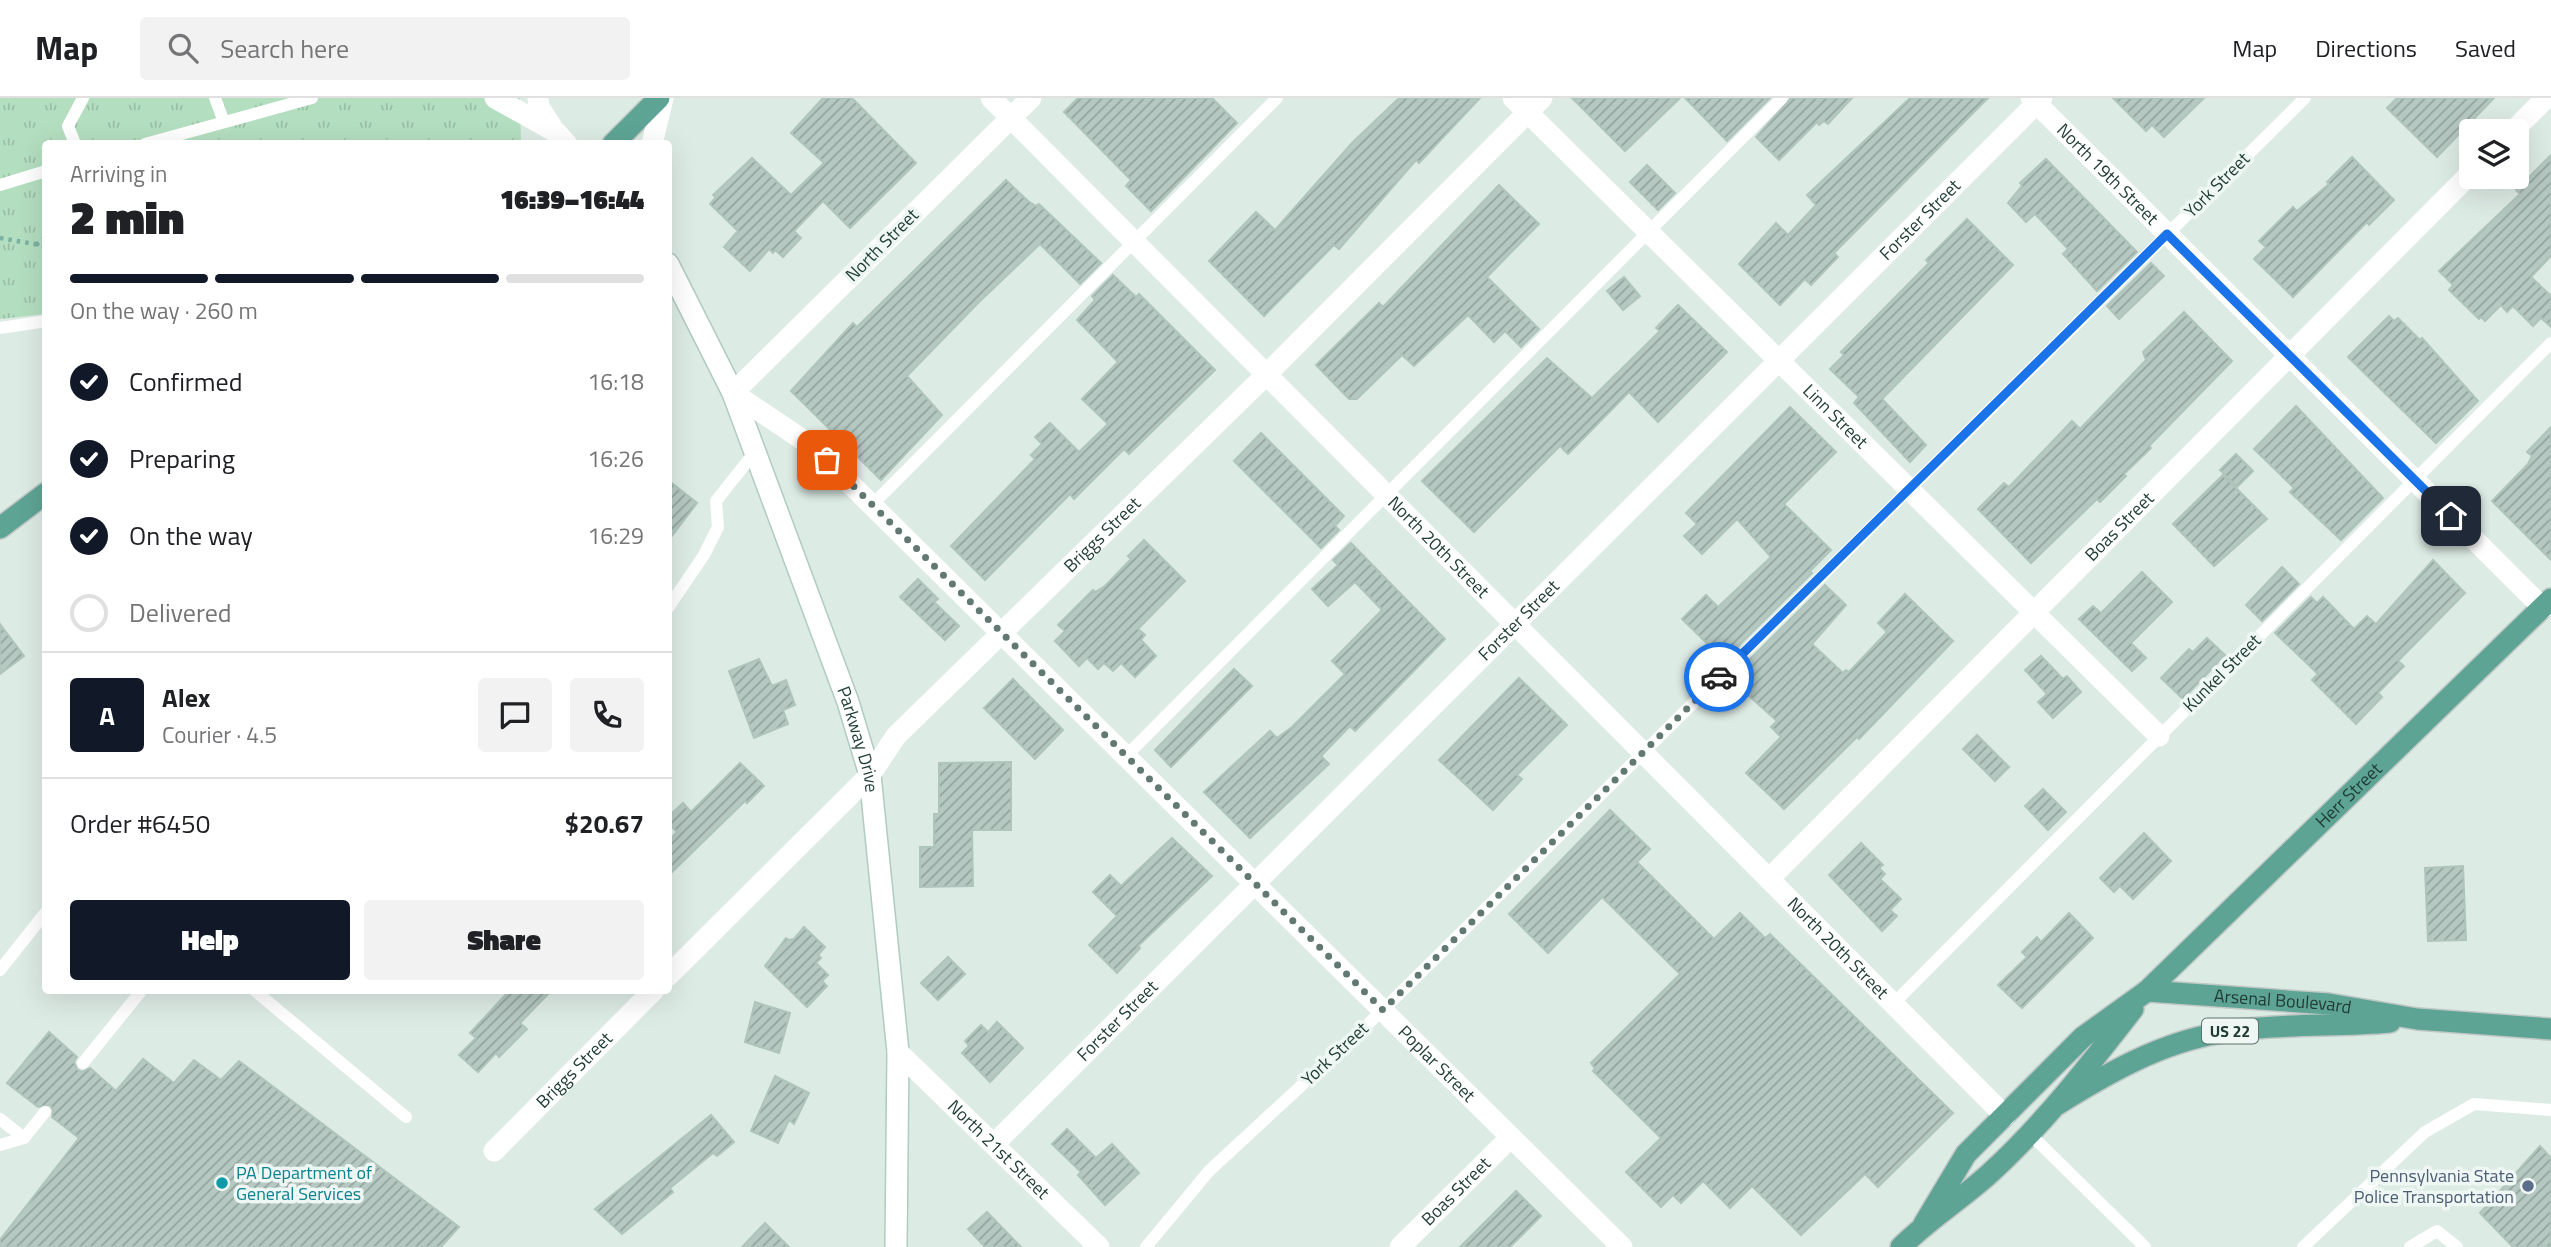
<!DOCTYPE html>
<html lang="en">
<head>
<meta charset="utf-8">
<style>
  :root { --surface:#fff; --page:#f2f2f2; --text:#202124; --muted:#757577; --line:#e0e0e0; --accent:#111827 }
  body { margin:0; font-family:"Titillium Web",sans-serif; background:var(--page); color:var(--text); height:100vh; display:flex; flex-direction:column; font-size:26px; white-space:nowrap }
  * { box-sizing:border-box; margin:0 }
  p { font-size:23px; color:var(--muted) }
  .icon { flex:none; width:38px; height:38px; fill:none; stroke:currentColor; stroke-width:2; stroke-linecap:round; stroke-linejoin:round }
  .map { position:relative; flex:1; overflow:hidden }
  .details { position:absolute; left:42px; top:42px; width:630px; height:854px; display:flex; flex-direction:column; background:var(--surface); border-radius:7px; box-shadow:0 7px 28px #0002 }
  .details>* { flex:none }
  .fabs { position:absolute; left:2459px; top:21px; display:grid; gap:14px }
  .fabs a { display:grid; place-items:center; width:70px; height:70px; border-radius:7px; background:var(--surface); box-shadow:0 7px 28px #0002; font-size:35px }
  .pin { position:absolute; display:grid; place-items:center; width:60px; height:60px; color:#fff; margin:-30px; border-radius:14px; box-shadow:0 4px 10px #0006 }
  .courier { position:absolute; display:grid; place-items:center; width:70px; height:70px; margin:-35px; border:5px solid #1a73e8; border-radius:50%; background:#fff; color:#222; box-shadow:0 2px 9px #0007 }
  .head em { font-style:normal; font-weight:800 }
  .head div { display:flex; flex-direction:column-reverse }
  .head { display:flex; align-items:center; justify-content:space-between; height:119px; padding:0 28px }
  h1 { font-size:46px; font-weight:800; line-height:52px }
  .bar { display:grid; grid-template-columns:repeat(4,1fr); gap:10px 7px; align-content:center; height:84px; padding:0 28px }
  .bar i { height:9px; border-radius:5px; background:var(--line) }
  .bar .selected { background:var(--accent) }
  .bar p { grid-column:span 4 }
  .line { display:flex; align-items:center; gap:18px; padding:0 28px; border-top:2px solid var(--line) }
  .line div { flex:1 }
  .round { display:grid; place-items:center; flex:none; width:74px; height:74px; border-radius:7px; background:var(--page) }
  ol { padding:0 28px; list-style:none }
  li { display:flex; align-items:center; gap:21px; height:77px }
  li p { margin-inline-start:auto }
  li .icon { padding:7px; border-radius:50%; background:var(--accent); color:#fff; stroke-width:4 }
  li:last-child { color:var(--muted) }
  li i { width:38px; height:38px; border:4px solid var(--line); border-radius:50% }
  .primary-button { display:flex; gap:14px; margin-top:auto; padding:14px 28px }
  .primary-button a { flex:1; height:80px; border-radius:7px; background:var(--accent); color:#fff; font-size:28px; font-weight:800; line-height:80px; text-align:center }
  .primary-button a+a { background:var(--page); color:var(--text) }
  header { display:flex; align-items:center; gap:42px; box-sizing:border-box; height:98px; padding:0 35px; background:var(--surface); border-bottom:2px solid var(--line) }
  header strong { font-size:33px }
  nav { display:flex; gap:38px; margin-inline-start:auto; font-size:24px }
  .search { width:490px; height:63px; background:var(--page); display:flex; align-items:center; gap:18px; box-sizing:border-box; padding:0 24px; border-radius:7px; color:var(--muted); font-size:26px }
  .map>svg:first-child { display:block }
</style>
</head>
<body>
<header>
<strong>Map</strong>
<div class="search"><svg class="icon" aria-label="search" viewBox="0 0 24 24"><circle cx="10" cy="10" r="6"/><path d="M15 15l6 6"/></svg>Search here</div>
<nav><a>Map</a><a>Directions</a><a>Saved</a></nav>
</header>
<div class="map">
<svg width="2551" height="1149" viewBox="0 0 2551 1149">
  <defs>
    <pattern id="park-tufts" width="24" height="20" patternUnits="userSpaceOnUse" patternTransform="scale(1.75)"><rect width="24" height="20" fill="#b4dec0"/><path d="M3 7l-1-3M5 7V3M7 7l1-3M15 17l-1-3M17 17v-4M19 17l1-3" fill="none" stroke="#9abfa6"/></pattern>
    <pattern id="building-hatch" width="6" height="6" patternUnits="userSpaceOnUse" patternTransform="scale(1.75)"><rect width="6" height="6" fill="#b5c8c1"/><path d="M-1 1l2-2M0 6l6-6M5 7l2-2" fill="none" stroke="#93a49e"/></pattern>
  </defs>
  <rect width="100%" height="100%" fill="#ddebe5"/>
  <polygon fill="url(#park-tufts)" points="0,0 520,0 521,45 46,46 45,216 0,221"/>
  <g fill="url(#building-hatch)" stroke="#afc5bc" stroke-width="2">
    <polygon points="823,0 852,0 916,65 850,130 823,103 794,133 801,140 783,159 775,152 773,155 769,151 750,173 724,149 738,133 710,106 716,99 713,97 752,60 791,97 824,65 791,35"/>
    <polygon points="1078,0 1212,0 1237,25 1151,113 1126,88 1131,82 1064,14"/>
    <polygon points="1399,0 1480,0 1419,65 1416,62 1339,151 1334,147 1264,218 1209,163 1256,114 1275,132 1352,45"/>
    <polygon points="1572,0 1680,0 1625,53"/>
    <polygon points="1685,0 1770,0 1727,43"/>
    <polygon points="1791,0 1852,0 1828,26 1824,23 1819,27 1817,24 1779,62 1756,39"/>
    <polygon points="1910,0 1988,0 1834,155 1838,159 1811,187 1805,181 1780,207 1739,166 1776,125 1788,137 1816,107 1807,97"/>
    <polygon points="2113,0 2204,0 2164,39 2152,27 2146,33"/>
    <polygon points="2397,0 2494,0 2437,59 2387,10"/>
    <polygon points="2551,57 2551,158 2531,179 2551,198 2551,229 2541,220 2533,228 2513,208 2507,214 2501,207 2485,223 2481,219 2479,221 2449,192 2453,187 2439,173 2520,96 2516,92"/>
    <polygon points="2352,59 2394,102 2369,127 2367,124 2293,199 2254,161 2266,149 2259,143 2293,109 2297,113 2329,86 2327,84"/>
    <polygon points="2046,61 2137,154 2097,193 2063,156 2068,151 2035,116 2026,124 2008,105 2022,88 2020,85"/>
    <polygon points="1647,67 1675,95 1658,112 1630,84"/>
    <polygon points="1006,82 1028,103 1036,108 1039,106 1101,165 1080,186 1040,146 979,204 907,278 942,317 881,382 791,293 853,225 857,229"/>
    <polygon points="1499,87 1539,126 1487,179 1539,231 1521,249 1505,233 1494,244 1468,217 1414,268 1402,257 1357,301 1349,301 1316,267 1379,205 1383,209"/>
    <polygon points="1967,121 2013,167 1882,301 1926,347 1910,364 1854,305 1859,299 1830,271 1844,257 1841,254 1929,165 1926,162"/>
    <polygon points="2151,165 2164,178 2119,221 2107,208"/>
    <polygon points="1113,177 1136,199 1139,196 1215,272 1129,356 1124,351 1074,401 1070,396 985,482 951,448 1035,361 1031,357 1042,346 1035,339 1050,325 1079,354 1108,326 1082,301 1118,264 1077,222 1095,202 1092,198"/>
    <polygon points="1624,179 1640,198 1623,212 1607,193"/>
    <polygon points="1678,207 1727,254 1658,324 1629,294 1568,356 1560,348 1474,434 1422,383 1547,260 1592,300 1660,233 1656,230"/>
    <polygon points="2184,214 2232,263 2149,348 2151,350 2124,376 2126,378 2100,404 2097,401 2031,465 1978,411 2004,385 2009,389 2072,323 2080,331 2146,262 2143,254"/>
    <polygon points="2389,218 2394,223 2398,220 2420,242 2422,240 2478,303 2436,345 2348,259"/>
    <polygon points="2296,308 2383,400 2341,442 2290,394 2294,390 2254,351"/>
    <polygon points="1790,309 1836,354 1784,406 1831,452 1810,473 1812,475 1724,562 1682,521 1706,497 1718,509 1771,459 1737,421 1702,456 1684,438 1697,426 1686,415"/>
    <polygon points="2551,329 2551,462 2492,403 2528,366 2532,358 2527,354"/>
    <polygon points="1261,335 1344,418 1335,428 1339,432 1321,450 1234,363"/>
    <polygon points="2236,356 2253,373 2237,389 2220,372"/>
    <polygon points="2223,377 2267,421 2214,468 2173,426"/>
    <polygon points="668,382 697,405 668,443"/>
    <polygon points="1144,442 1185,483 1138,531 1145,537 1141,542 1156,558 1135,579 1121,565 1113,573 1104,565 1098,571 1087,560 1079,568 1055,543 1065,533 1058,527 1093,492 1095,494 1105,488 1131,461 1128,458"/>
    <polygon points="1351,445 1445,541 1355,633 1350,628 1321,658 1329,666 1250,740 1204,694 1270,633 1277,640 1292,629 1345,576 1332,563 1382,512 1355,484 1328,508 1312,491 1338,467 1333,462"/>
    <polygon points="2433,462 2465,495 2398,563 2404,568 2378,595 2382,599 2356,626 2312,582 2318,576 2275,535 2311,499 2317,505 2323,499 2354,531 2367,518 2376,526"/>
    <polygon points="2282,469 2299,486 2262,523 2246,507"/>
    <polygon points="2142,474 2172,504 2131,545 2146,560 2132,573 2079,521 2093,508 2101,515"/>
    <polygon points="918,481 938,501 934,504 959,528 945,542 900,499"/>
    <polygon points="1825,487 1846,507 1812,546 1843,575 1846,572 1849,574 1887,534 1878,525 1905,496 1953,543 1859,641 1857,639 1784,711 1746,675 1781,639 1771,629 1777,623 1730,581"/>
    <polygon points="0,526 24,558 0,576"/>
    <polygon points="2207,540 2225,557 2183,601 2161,580 2189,551 2193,554"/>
    <polygon points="2041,558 2063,581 2067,578 2081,594 2053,620 2038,604 2047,596 2025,572"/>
    <polygon points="759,561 772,588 786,582 795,607 783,612 788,626 754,640 729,573"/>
    <polygon points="1234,571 1252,588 1171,669 1155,652"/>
    <polygon points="1519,580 1567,627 1517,677 1522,681 1493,712 1439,662"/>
    <polygon points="1013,581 1063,632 1035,661 984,610"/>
    <polygon points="1977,637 2009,669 1995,683 1963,651"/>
    <polygon points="1011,664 1011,732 972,732 973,788 920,789 920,749 934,749 934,716 939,716 939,665"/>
    <polygon points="740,665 764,688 747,705 745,703 668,778 668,743 677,734 668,725 668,719 683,705 691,714"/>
    <polygon points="2043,691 2066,714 2048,732 2025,708"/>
    <polygon points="1610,712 1650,751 1637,764 1714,841 1740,815 1765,840 1770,836 1953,1015 1878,1089 1865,1076 1801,1137 1752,1088 1730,1110 1703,1083 1681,1105 1673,1097 1661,1109 1626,1074 1661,1040 1593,973 1595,971 1591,965 1680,876 1602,799 1548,855 1509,816"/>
    <polygon points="2144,735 2171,763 2133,801 2120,788 2114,794 2100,780"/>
    <polygon points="1172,740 1212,778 1138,848 1140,850 1117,875 1089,847 1117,818 1093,794 1110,777 1121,788"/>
    <polygon points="1861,745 1883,767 1879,770 1885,776 1880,781 1901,801 1890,812 1897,818 1882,833 1829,777"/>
    <polygon points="2463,768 2466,842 2428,843 2425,770"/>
    <polygon points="2069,815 2093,840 2022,910 1998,887 2027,859 2022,854 2037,839 2041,844"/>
    <polygon points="804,829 825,849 818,857 821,860 816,865 828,877 822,883 827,888 807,909 765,868 786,840 789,842 794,841"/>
    <polygon points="948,859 965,876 938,902 921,885"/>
    <polygon points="510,892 552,892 520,925 527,931 499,959 496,955 478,974 459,957 476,940 470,935"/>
    <polygon points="755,904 790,915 779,955 745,944"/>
    <polygon points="997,924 1023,950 990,984 962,955 969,948 965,943 981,927 988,934"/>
    <polygon points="49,934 77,959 74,964 77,971 82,974 90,970 116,993 143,961 174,985 194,962 221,982 239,963 459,1129 441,1149 0,1149 0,1142 79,1040 52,1019 53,1012 50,1007 38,1009 7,985"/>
    <polygon points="775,978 809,995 794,1026 789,1022 778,1045 751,1033"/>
    <polygon points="711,1017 734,1044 717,1058 713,1055 670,1090 673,1094 622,1136 595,1111"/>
    <polygon points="1067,1031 1096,1060 1112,1046 1139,1075 1105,1107 1078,1077 1081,1074 1052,1046"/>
    <polygon points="2540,1048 2551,1060 2551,1149 2513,1149 2480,1115"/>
    <polygon points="1516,1093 1541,1118 1510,1149 1460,1149"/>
    <polygon points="987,1114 1021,1149 985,1149 968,1131"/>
    <polygon points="765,1125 789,1149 742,1149"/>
  </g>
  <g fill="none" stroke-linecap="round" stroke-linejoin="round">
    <g stroke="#b0cbc2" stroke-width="24">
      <g id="secondary">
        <path id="s11" d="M 668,166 L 733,295 L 848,604 L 870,677 L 898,954 L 896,1149"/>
      </g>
    </g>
    <g stroke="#c0c8c6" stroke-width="24">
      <g id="primary">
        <polyline points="613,46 659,0"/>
        <polyline points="0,430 46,395"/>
        <path id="s12" d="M 2147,893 L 2329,906 L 2417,921 L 2551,931"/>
        <path d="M 2058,1006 C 2108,975 2160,945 2219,935 C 2275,925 2333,929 2390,924"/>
        <path id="s13" d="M 1924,1126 L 1966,1056 L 2083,939 L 2147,893 L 2551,501"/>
        <path d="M 1901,1149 C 1928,1122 1960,1102 1988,1077 C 2043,1027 2088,969 2133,911"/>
      </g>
    </g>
    <g stroke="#7bb1a1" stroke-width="4.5" stroke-dasharray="3.5 5" stroke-linecap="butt">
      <polyline points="0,140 46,148"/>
      <polyline points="36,147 46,139"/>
    </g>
    <g stroke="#fff" stroke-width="12">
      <polyline points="215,0 224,24"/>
      <polyline points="75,46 68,28 83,0"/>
      <polyline points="145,46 312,0"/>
      <polyline points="0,87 46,73"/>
      <polyline points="0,230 46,223"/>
      <polyline points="872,407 1277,0"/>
      <polyline points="668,510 704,457 718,429 716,403 754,355"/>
      <polyline points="1126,658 1782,0"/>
      <polyline points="0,872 46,814"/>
      <polyline points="254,892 406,1019"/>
      <polyline points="1893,906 2551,245"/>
      <polyline points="83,965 142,892"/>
      <polyline points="0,1021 24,1040"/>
      <polyline points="2029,1035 2145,1149"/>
      <polyline points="0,1047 24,1040 45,1014"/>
      <polyline points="1146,1149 1209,1073 1383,912 2305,0"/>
      <polyline points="2303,1149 2425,1034 2474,1006 2551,1012"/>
      <polyline points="2410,1149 2437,1133 2457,1149"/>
    </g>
    <g stroke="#fff" stroke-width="21">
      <polyline points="495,0 556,34 567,46"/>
      <polyline points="538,0 539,9 552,29"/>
      <path id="s1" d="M 991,0 L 2005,1018"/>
      <path id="s2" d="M 1031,0 L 733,295 L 812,348 L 1622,1149"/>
      <path id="s3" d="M 1513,0 L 2159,638"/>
      <path id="s4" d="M 2031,0 L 2543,510"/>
      <polyline points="2513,33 2546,0"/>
      <polyline points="652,46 663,0"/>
      <path id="s5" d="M 1769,781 L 2471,75"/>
      <path id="s6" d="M 668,878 L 870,677 L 896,638 L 1266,277 L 1542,0"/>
      <path id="s7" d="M 898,954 L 1099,1149"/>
      <path id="s8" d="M 995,1045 L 2042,0"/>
      <path id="s9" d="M 494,1053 L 654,892"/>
      <path id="s10" d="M 1400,1149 L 1511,1039"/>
    </g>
    <use href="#secondary" stroke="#fff" stroke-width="21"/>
    <use href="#primary" stroke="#5ea494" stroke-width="21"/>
  </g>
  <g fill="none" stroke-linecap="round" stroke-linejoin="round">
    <polyline stroke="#617972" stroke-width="7" stroke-dasharray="0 12.6" points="827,362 1383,912 1719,579"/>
    <polyline stroke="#1a73e8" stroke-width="9" points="1719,579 2167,136 2451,418"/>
  </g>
  <circle fill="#0f9aa8" stroke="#eef7f3" stroke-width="2.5" cx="222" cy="1085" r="7"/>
  <circle fill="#5c6f8a" stroke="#eef7f3" stroke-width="2.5" cx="2528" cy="1088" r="7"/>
  <g text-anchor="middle" stroke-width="7" stroke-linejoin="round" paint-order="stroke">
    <rect fill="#eef7f3" stroke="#5c736d" stroke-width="2" x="2202" y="920.5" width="56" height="25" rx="5"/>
    <g font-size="16" font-weight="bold" fill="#1e3b34">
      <text x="2230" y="939">US 22</text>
    </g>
    <g font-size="18" fill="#1e3b34" stroke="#eef7f3">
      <text dy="6" stroke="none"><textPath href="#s4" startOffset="108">North 19th Street</textPath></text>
      <text transform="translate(2217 87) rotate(-45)" y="6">York Street</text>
      <text dy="6" stroke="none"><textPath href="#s8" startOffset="1307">Forster Street</textPath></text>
      <text transform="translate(882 147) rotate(-45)" y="6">North Street</text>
      <text dy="6" stroke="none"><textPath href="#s3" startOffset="453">Linn Street</textPath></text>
      <text dy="6" stroke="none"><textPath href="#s5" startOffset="497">Boas Street</textPath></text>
      <text dy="6" stroke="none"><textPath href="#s6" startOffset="620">Briggs Street</textPath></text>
      <text dy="6" stroke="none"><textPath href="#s1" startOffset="634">North 20th Street</textPath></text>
      <text dy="6" stroke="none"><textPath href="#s8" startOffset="740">Forster Street</textPath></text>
      <text transform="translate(2222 575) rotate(-45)" y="6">Kunkel Street</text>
      <text dy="6" stroke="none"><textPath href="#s11" startOffset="513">Parkway Drive</textPath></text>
      <text dy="6" stroke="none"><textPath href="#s13" startOffset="607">Herr Street</textPath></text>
      <text dy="6" stroke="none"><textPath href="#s1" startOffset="1200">North 20th Street</textPath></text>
      <text dy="6" stroke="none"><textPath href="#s12" startOffset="136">Arsenal Boulevard</textPath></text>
      <text dy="6" stroke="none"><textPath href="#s8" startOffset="173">Forster Street</textPath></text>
      <text transform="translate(1335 956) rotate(-43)" y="6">York Street</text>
      <text dy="6" stroke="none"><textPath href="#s2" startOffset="1393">Poplar Street</textPath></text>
      <text dy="6" stroke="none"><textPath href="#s9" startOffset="114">Briggs Street</textPath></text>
      <text dy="6" stroke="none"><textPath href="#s7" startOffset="140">North 21st Street</textPath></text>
      <text dy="6" stroke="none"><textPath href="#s10" startOffset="79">Boas Street</textPath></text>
    </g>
    <g font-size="18" fill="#0d838f" stroke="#eef7f3" text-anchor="start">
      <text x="236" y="1081">PA Department of<tspan x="236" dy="21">General Services</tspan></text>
    </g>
    <g font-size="18" fill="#4e5e75" stroke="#eef7f3" text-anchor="end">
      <text x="2514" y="1084">Pennsylvania State<tspan x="2514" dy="21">Police Transportation</tspan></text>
    </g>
  </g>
</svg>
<div class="fabs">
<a><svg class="icon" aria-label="layers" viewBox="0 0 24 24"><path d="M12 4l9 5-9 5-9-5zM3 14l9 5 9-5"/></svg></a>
</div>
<div class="pin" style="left:827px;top:362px;background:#ea580c"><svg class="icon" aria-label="bag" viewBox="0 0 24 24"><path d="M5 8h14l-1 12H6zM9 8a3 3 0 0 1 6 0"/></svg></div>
<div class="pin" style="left:2451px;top:418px;background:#1f2937"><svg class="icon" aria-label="home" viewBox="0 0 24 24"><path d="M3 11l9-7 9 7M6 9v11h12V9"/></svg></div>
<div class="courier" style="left:1719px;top:579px"><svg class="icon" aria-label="car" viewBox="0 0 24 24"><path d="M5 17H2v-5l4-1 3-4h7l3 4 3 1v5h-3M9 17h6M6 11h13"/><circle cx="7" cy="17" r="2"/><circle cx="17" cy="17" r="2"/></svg></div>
<section class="details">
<div class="head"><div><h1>2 min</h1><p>Arriving in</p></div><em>16:39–16:44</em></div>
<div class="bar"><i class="selected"></i><i class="selected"></i><i class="selected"></i><i></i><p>On the way · 260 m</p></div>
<ol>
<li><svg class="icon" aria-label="check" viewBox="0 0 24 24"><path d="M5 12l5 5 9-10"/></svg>Confirmed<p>16:18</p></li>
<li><svg class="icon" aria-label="check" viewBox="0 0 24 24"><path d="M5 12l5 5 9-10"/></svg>Preparing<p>16:26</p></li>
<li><svg class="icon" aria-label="check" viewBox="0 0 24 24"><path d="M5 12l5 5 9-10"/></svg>On the way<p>16:29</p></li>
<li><i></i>Delivered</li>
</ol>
<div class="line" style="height:126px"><b class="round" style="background:var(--accent);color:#fff">A</b><div><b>Alex</b><p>Courier · 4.5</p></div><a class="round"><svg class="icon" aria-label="chat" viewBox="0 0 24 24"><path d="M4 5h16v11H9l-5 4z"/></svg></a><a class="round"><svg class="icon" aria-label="phone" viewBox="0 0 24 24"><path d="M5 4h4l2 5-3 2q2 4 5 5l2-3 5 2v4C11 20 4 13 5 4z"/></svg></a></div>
<div class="line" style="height:91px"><div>Order #6450</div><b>$20.67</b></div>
<div class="primary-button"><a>Help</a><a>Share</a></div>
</section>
</div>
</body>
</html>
